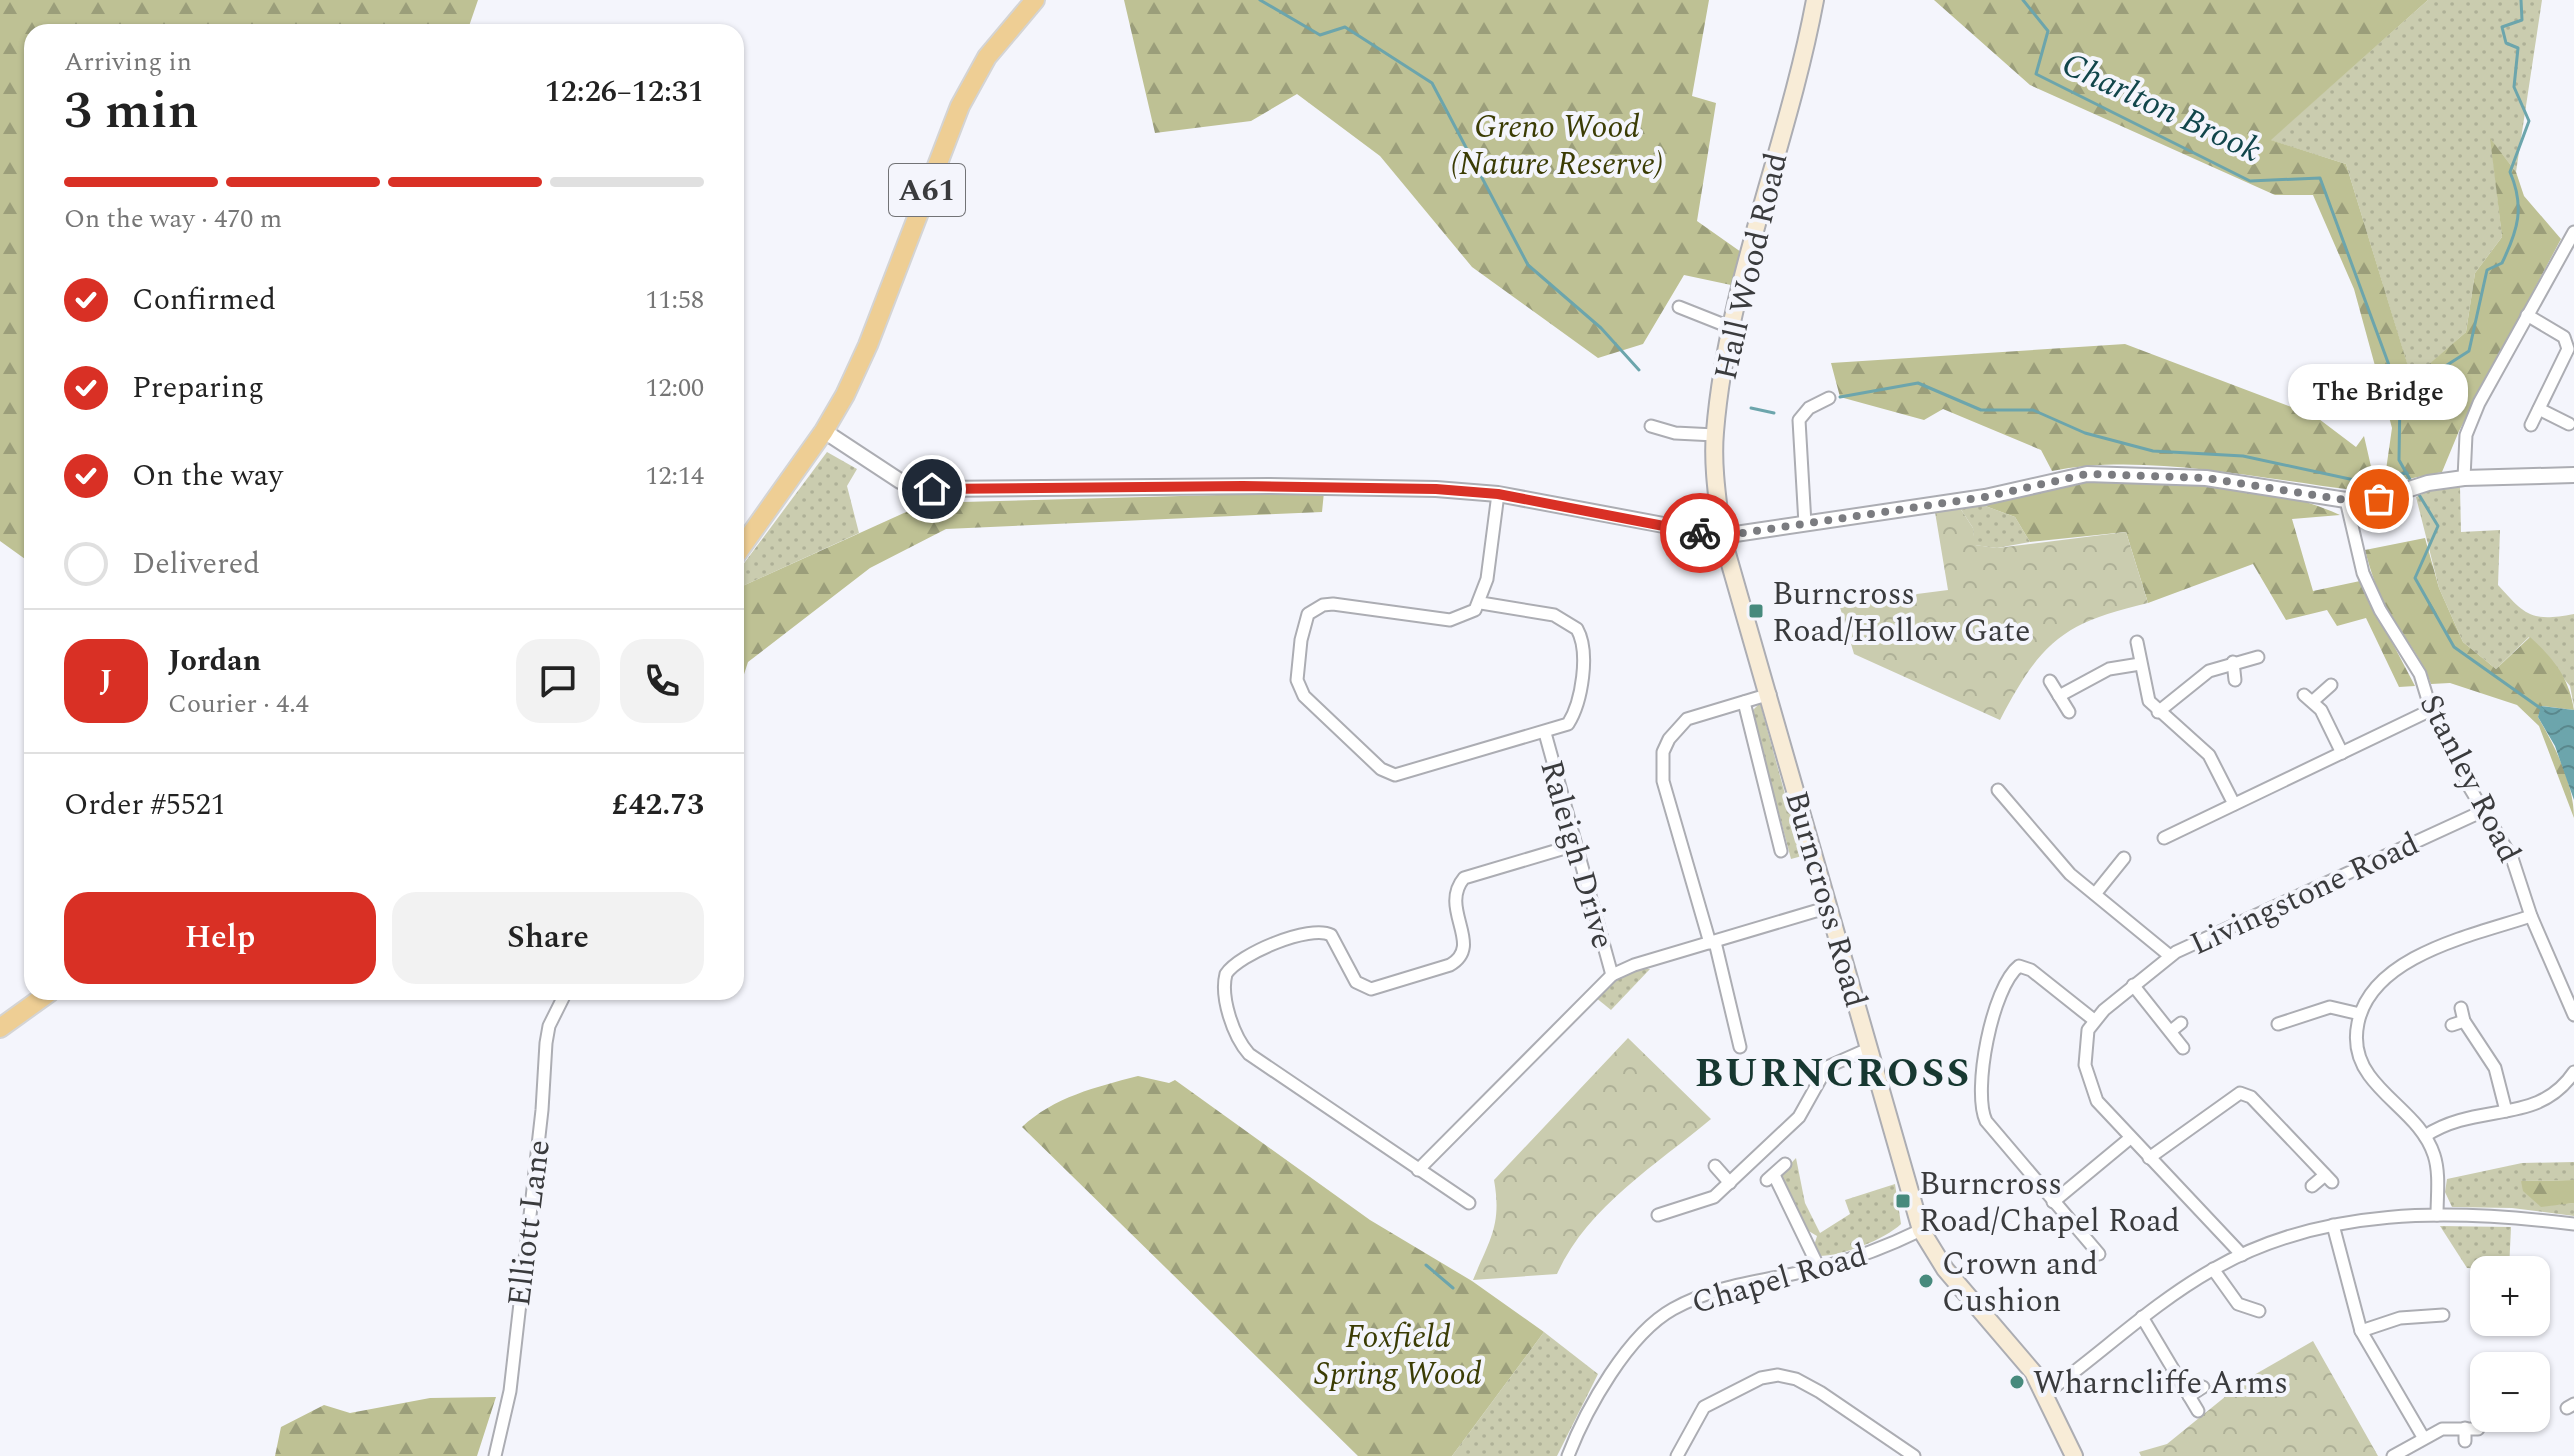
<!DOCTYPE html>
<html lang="en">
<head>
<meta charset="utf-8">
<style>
  :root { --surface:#fff; --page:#f2f2f2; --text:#222; --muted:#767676; --line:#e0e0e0; --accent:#d93025 }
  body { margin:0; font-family:Spectral,serif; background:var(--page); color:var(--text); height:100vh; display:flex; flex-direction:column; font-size:30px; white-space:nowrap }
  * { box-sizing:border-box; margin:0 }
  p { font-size:26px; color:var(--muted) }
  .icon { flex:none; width:44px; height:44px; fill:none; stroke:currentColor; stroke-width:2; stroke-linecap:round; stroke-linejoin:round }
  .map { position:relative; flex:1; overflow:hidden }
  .details { position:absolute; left:24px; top:24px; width:720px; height:976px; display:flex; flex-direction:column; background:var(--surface); border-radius:24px; box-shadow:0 2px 6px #0004 }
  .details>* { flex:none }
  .buttons { position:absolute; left:2470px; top:1256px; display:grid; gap:16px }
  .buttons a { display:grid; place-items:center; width:80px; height:80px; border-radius:16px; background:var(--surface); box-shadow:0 2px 6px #0004; font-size:40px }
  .pin { position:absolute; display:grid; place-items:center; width:68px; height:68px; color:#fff; margin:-34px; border:4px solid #fff; border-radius:50%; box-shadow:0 2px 8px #0007 }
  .courier { position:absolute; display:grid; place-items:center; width:80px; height:80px; margin:-40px; border:6px solid #d93025; border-radius:50%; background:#fff; color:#222; box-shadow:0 2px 10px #0007 }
  .bubble { position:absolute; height:56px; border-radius:24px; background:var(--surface); box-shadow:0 2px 6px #0004; font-size:26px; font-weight:600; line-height:56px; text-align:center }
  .overview em { font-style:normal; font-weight:600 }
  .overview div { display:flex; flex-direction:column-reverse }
  .overview { display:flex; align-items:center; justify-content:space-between; height:136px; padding:0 40px }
  h1 { font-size:52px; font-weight:600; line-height:60px }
  .bar { display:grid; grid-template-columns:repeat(4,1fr); gap:12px 8px; align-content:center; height:96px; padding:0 40px }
  .bar i { height:10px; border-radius:6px; background:var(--line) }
  .bar .selected { background:var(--accent) }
  .bar p { grid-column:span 4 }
  .line { display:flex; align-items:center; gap:20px; padding:0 40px; border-top:2px solid var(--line) }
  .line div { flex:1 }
  .round { display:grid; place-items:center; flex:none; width:84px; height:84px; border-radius:24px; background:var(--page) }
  ol { padding:0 40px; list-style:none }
  li { display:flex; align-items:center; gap:24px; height:88px }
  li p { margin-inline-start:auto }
  li .icon { padding:8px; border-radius:50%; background:var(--accent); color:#fff; stroke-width:4 }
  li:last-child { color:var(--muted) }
  li i { width:44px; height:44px; border:4px solid var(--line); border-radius:50% }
  .button { display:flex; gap:16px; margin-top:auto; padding:16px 40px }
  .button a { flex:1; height:92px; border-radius:24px; background:var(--accent); color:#fff; font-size:32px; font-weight:600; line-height:92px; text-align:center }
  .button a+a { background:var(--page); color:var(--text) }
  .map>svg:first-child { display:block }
</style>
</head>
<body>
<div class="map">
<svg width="2574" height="1456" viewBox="0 0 2574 1456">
  <defs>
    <pattern id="grass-dots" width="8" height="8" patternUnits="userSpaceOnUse" patternTransform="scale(2)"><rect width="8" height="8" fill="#caccaf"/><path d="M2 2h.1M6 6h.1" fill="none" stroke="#aeb097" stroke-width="1.8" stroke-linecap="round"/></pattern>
    <pattern id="forest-firs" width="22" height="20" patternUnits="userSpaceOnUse" patternTransform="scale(2)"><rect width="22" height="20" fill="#bec194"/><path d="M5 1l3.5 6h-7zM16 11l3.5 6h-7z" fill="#9b9e7a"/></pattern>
    <pattern id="park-crowns" width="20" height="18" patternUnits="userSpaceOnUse" patternTransform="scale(2)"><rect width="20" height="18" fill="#caccaf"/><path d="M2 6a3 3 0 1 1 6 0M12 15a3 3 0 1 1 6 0" fill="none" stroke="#aeb097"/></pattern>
    <pattern id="water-waves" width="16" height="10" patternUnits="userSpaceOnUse" patternTransform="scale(2)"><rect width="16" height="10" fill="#6ca5ac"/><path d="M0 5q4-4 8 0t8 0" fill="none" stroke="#5a888d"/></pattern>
  </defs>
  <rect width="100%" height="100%" fill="#f4f5fc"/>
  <g fill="url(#grass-dots)">
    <polygon points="2428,0 2542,0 2516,172 2491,140 2502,237 2475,273 2466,332 2412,380 2346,164 2270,140"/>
    <polygon points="827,452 857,469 847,486 859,533 736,589 736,574"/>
    <path d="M 2460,487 L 2461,532 L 2500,530 L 2498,585 C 2526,616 2531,622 2574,614 L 2574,707 L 2570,686 L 2529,637 L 2496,669 L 2463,642 L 2439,588 L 2416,497 L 2430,490 Z"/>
    <polygon points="1980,504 2015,517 2030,542 1997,548 1974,545 1973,528 1960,508"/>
    <polygon points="1760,703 1802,856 1791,859 1752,711"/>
    <polygon points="1643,968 1650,969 1611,1010 1595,997 1613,980"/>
    <path d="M 1796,1158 L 1805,1203 L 1820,1233 L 1850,1214 L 1845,1200 L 1895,1184 L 1901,1224 C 1884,1240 1840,1257 1817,1256 L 1813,1249 L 1817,1236 L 1807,1230 L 1782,1180 L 1781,1174 Z"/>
    <polygon points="2574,1162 2574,1180 2521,1181 2541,1206 2574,1203 2574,1216 2512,1208 2452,1207 2445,1192 2447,1179 2522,1163"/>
    <polygon points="2440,1226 2511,1227 2509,1270 2467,1268"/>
    <polygon points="1544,1332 1598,1374 1557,1456 1452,1456"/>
  </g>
  <g fill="url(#forest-firs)">
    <polygon points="0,0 478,0 467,32 32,32 32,564 0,541"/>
    <polygon points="1124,0 1709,0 1692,96 1716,103 1697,221 1741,252 1731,285 1684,275 1643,344 1598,358 1472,267 1380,156 1297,94 1251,121 1155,133"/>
    <polygon points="1934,0 2428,0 2271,140 2346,164 2412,379 2466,332 2475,273 2502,237 2490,138 2516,172 2524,196 2561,239 2459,431 2442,472 2384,484 2392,428 2354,289 2313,195 2275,195 2030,85"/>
    <path d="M 2125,344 L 2315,416 L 2356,447 L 2364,436 L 2375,484 L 2354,490 C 2263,479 2141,452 2052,471 L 2041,450 L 1943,409 L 1924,420 L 1840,397 L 1831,363 Z"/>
    <path d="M 2086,477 C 2170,481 2262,480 2340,515 L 2292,519 L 2313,591 L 2360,581 L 2415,686 L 2399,687 L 2366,618 L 2337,626 L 2327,610 L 2286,620 L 2253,564 L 2148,603 L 2126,532 L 2030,542 L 2015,517 L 1980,504 Z"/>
    <polygon points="1324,492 1322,512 946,529 870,568 748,662 736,699 736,589 926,503"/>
    <path d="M 2425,538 L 2439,588 L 2463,642 L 2496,669 L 2530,637 C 2553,658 2569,677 2574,710 L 2542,706 L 2538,717 C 2555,746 2574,784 2574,818 L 2539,726 L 2517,705 L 2450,683 L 2431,684 C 2422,658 2404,638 2390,614 C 2378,594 2371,573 2365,550 Z"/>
    <path d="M 1138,1076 L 1169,1083 L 1175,1080 L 1370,1220 L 1472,1281 L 1544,1332 L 1452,1456 L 1358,1456 L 1022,1127 C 1054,1097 1096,1087 1138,1076 Z"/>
    <polygon points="2574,1180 2574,1203 2541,1207 2523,1191 2521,1181"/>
    <polygon points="496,1397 477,1456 275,1456 281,1427 324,1405 350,1413 430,1398"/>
  </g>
  <g fill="url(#park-crowns)">
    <path d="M 1960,508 L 1973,528 L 1975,545 L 1997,548 L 2126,532 L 2148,603 C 2062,623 2041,642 2000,720 L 1854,654 L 1839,604 L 1948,590 L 1935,512 Z"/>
    <path d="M 1628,1038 L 1711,1119 C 1656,1165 1587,1207 1557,1274 L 1473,1280 C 1490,1239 1502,1225 1494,1180 Z"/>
    <polygon points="2313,1341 2378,1456 2141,1456 2139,1452 2167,1444 2247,1379"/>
  </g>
  <polygon fill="url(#water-waves)" points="2541,706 2574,710 2574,800 2555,746 2538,717"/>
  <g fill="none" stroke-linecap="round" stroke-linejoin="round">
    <g stroke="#6ca5ac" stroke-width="3">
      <polyline points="1260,0 1320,35 1345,27 1432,83 1528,265 1601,328 1639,370"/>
      <polyline points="2023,0 2048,31 2036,74 2250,181 2320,178 2400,395 2399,460 2412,483"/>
      <path d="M 2400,395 L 2469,351 L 2487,270 L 2502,263 C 2518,230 2525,207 2510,172 L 2529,121 L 2514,87 L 2518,48 L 2506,43 L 2502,27 L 2522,20 L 2521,0"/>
      <polyline points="1840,397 1918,383 1981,410 2033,410 2085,433 2153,451 2243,456 2359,481 2407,473"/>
      <polyline points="1751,408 1774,413"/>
      <polyline points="2418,493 2438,526 2415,578 2454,647 2543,710"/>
      <polyline points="1426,1265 1453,1288"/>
    </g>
    <g stroke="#acadb3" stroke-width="15">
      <g id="minor">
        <polyline points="1679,307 1732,328"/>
        <polyline points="2527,315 2564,337 2568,349 2531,425"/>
        <polyline points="2539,409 2569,424"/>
        <polyline points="1651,426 1675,433 1715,435"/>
        <polyline points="2464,478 2466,435 2479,403 2574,232"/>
        <polyline points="2346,500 2363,573 2380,610 2420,674 2431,710 2468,785 2512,858 2531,916 2574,1015"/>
        <polyline points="1805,524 1799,420 1809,408 1829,398"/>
        <path d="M 1481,603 L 1554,615 L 1577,629 C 1590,652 1582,702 1568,724 L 1395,775 L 1381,769 L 1304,696 L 1297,680 L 1301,640 L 1308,614 L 1323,605 L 1333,604 L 1450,620 L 1475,610 L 1487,579 L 1498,494"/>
        <polyline points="2137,642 2149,701 2209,755 2234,804"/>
        <polyline points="2233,662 2235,680"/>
        <polyline points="2050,681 2069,712"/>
        <polyline points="2304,695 2321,710 2342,753"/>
        <polyline points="2059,696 2109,669 2140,664"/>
        <polyline points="2313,701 2331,685"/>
        <polyline points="1744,702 1781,851"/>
        <polyline points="2158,712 2209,671 2258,657"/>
        <polyline points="1545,733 1612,975"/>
        <polyline points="1998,790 2070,874 2170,956"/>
        <polyline points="2164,838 2431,710"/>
        <polyline points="2095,894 2124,858"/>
        <polyline points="1715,942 1740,1047"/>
        <polyline points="1710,943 1663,781 1663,752 1669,739 1687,719 1770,694"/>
        <polyline points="2133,985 2183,1048"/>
        <polyline points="2461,1008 2464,1021 2495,1068 2506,1111"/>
        <path d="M 2094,1020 L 2031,970 L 2019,966 C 1992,987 1972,1091 1986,1121 L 2099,1254"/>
        <polyline points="2278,1024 2330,1007 2360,1014"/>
        <polyline points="2452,1025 2464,1021"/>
        <polyline points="2171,1031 2181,1023"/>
        <path d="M 2425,1136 C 2478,1101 2538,1126 2574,1072"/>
        <polyline points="2149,1158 2240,1093 2251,1097 2332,1182"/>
        <polyline points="1715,1166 1730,1183"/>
        <polyline points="1418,1170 1612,975 1634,965 1829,907"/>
        <polyline points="1774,1175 1819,1268"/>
        <polyline points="1767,1180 1785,1164"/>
        <polyline points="2312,1186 2325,1175"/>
        <polyline points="2053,1202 2129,1139"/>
        <path d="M 1469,1203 L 1249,1054 C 1233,1036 1220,997 1226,974 C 1239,954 1310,924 1331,935 L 1356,982 L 1371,989 L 1450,965 C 1485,945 1438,909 1464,878 L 1575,845"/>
        <polyline points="1658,1215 1714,1197 1799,1117 1827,1067 1868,1049"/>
        <path d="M 2437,1215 C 2437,1196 2440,1173 2434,1155 C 2423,1121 2389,1103 2369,1075 C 2358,1060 2354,1042 2358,1023 C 2372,955 2474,935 2531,916"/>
        <polyline points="2333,1225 2361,1331 2423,1437"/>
        <polyline points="2242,1255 2097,1101 2085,1065 2088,1030 2104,1010 2176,952 2483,811"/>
        <polyline points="2213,1269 2238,1304 2259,1311"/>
        <polyline points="2142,1317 2198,1411"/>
        <polyline points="2361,1331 2400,1318 2443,1315"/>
        <path d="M 2046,1393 C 2102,1353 2152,1304 2212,1270 C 2322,1206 2452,1209 2574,1224"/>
        <polyline points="2189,1396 2203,1387"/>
        <polyline points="2567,1408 2574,1404"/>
        <polyline points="2465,1428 2465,1441"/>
        <polyline points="495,1456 510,1391 542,1110 546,1043 549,1026 566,992"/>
        <path d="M 1568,1456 C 1586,1409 1628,1334 1673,1309 C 1719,1283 1769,1281 1819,1268 C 1855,1259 1888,1246 1921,1230"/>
        <polyline points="1677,1456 1704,1407 1761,1378 1778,1375 1796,1379 1820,1392 1914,1456"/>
        <polyline points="2393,1456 2442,1429 2478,1429"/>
      </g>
    </g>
    <g stroke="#acadb3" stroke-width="18">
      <polyline id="tertiary" points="824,431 900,481 932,489 1268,486 1436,489 1498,494 1722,536 1985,497 2087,474 2206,478 2346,500 2379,499 2428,483 2464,478 2574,475"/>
    </g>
    <g stroke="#acadb3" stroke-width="20">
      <path id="secondary" d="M 1815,0 C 1788,145 1727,284 1715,432 C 1712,466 1718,502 1722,536 L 1921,1230 L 1945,1269 L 2033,1372 L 2074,1456"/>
    </g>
    <g stroke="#d4d4d4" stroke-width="22">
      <g id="trunk">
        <polyline points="736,555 824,431 845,395 868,345 960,106 987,57 1035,0"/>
        <polyline points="0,1028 50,992"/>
      </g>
    </g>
    <use href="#minor" stroke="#fff" stroke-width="11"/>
    <use href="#tertiary" stroke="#fff" stroke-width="14"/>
    <use href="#secondary" stroke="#f8ecd7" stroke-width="16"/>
    <use href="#trunk" stroke="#eece94" stroke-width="18"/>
  </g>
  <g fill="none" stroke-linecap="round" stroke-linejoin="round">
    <polyline stroke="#7b7c80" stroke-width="8" stroke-dasharray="0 14.4" points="1700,533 1722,536 1985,497 2087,474 2206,478 2346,500 2379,499"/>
    <polyline stroke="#d93025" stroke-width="10" points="932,489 1243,486 1436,489 1498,494 1700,533"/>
  </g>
  <g fill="#478a7d" stroke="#f4f5fc" stroke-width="3">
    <rect x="1748" y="603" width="16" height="16" rx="4"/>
    <rect x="1895" y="1193" width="16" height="16" rx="4"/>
    <circle cx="1926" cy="1281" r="8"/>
    <circle cx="2017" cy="1382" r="8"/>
  </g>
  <g text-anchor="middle" stroke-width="8" stroke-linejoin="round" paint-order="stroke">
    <rect fill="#f4f5fc" stroke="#727376" stroke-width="2" x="889" y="164" width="76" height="52" rx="6"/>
    <g font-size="30" font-weight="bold" fill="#3a3b3d">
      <text x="927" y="200">A61</text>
    </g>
    <g font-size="32" font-style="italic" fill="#3b3c04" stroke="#f4f5fc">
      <text x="1557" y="137">Greno Wood<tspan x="1557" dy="37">(Nature Reserve)</tspan></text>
      <text x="1398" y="1347">Foxfield<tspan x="1398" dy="37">Spring Wood</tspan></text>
    </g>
    <g font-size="32" fill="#3a3b3d" stroke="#f4f5fc">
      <text transform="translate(1750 266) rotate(-77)" y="11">Hall Wood Road</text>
      <text transform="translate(2471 778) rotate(63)" y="11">Stanley Road</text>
      <text transform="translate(1578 854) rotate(74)" y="11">Raleigh Drive</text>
      <text transform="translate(2304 893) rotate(-25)" y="11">Livingstone Road</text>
      <text transform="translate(1827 899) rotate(74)" y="11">Burncross Road</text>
      <text transform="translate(528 1223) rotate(-83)" y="11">Elliott Lane</text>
      <text transform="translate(1779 1278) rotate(-16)" y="11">Chapel Road</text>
    </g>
    <g font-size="32" fill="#3a3b3d" stroke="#f4f5fc" text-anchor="start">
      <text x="1772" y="604">Burncross<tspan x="1772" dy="37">Road/Hollow Gate</tspan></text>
      <text x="1919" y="1194">Burncross<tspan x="1919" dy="37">Road/Chapel Road</tspan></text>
      <text x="1942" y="1274">Crown and<tspan x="1942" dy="37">Cushion</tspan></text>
      <text x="2033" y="1393">Wharncliffe Arms</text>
    </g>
    <g font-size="34" font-style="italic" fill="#11464b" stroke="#f4f5fc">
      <text transform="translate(2162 106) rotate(25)" y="12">Charlton Brook</text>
    </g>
    <g font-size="40" font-weight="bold" letter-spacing="2" fill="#173831" stroke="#f4f5fc">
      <text x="1833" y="1086">BURNCROSS</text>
    </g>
  </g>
</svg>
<div class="buttons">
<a>+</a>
<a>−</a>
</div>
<div class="pin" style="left:2379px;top:499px;background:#ea580c"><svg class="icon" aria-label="bag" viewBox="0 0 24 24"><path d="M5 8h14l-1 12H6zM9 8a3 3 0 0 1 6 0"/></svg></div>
<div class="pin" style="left:932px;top:489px;background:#1f2937"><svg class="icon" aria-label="home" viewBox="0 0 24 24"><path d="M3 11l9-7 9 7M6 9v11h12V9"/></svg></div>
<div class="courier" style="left:1700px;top:533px"><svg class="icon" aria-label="bike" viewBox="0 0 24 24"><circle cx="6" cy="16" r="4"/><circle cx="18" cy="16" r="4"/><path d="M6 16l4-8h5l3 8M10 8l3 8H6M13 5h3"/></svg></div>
<div class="bubble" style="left:2288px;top:364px;width:180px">The Bridge</div>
<section class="details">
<div class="overview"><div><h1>3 min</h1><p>Arriving in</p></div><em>12:26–12:31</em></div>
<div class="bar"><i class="selected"></i><i class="selected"></i><i class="selected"></i><i></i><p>On the way · 470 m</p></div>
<ol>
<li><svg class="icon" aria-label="check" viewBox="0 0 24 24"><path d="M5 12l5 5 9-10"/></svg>Confirmed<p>11:58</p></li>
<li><svg class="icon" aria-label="check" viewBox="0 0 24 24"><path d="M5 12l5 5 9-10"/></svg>Preparing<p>12:00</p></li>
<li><svg class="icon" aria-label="check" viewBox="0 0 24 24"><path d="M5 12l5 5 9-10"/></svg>On the way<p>12:14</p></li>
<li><i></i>Delivered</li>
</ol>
<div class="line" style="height:144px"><b class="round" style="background:var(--accent);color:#fff">J</b><div><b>Jordan</b><p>Courier · 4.4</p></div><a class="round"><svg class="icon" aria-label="chat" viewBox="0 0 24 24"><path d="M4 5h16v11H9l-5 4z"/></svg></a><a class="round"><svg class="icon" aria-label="phone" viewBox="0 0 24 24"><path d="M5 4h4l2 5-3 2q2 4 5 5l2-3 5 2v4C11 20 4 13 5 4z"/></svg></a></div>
<div class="line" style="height:104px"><div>Order #5521</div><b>£42.73</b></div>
<div class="button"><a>Help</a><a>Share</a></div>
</section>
</div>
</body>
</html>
